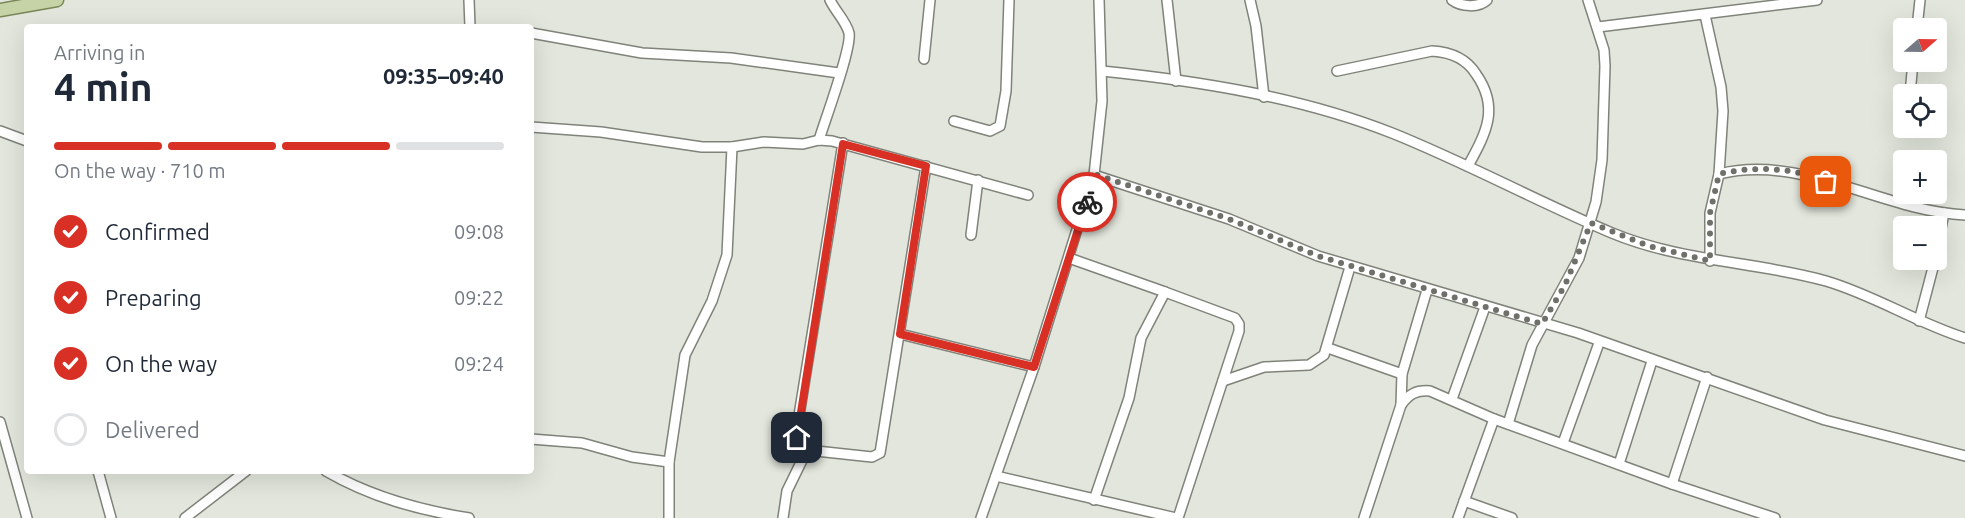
<!DOCTYPE html>
<html lang="en">
<head>
<meta charset="utf-8">
<style>
  :root { --surface:#fff; --page:#f6f6f7; --text:#1f2937; --muted:#747a83; --line:#e0e1e3; --accent:#d93025 }
  body { margin:0; font-family:Ubuntu,sans-serif; background:var(--page); color:var(--text); height:100vh; display:flex; flex-direction:column; font-size:22px; white-space:nowrap }
  * { box-sizing:border-box; margin:0 }
  p { font-size:20px; color:var(--muted) }
  .icon { flex:none; width:33px; height:33px; fill:none; stroke:currentColor; stroke-width:2; stroke-linecap:round; stroke-linejoin:round }
  .map { position:relative; flex:1; overflow:hidden }
  .panel { position:absolute; left:24px; top:24px; width:510px; height:450px; display:flex; flex-direction:column; background:var(--surface); border-radius:6px; box-shadow:0 6px 24px #0002 }
  .panel>* { flex:none }
  .needle { width:39px; rotate:70deg }
  .tools { position:absolute; left:1893px; top:18px; display:grid; gap:12px }
  .tools a { display:grid; place-items:center; width:54px; height:54px; border-radius:6px; background:var(--surface); box-shadow:0 6px 24px #0002; font-size:30px }
  .pin { position:absolute; display:grid; place-items:center; width:51px; height:51px; color:#fff; margin:-26px; border-radius:12px; box-shadow:0 3px 9px #0006 }
  .courier { position:absolute; display:grid; place-items:center; width:60px; height:60px; margin:-30px; border:4px solid #d93025; border-radius:50%; background:#fff; color:#222; box-shadow:0 2px 8px #0007 }
  .overview em { font-style:normal; font-weight:700 }
  .overview div { display:flex; flex-direction:column-reverse }
  .overview { display:flex; align-items:center; justify-content:space-between; height:102px; padding:0 30px }
  h1 { font-size:39px; font-weight:700; line-height:45px }
  .bar { display:grid; grid-template-columns:repeat(4,1fr); gap:9px 6px; align-content:center; height:72px; padding:0 30px }
  .bar i { height:8px; border-radius:4px; background:var(--line) }
  .bar .selected { background:var(--accent) }
  .bar p { grid-column:span 4 }
  ol { padding:0 30px; list-style:none }
  li { display:flex; align-items:center; gap:18px; height:66px }
  li p { margin-inline-start:auto }
  li .icon { padding:6px; border-radius:50%; background:var(--accent); color:#fff; stroke-width:4 }
  li:last-child { color:var(--muted) }
  li i { width:33px; height:33px; border:3px solid var(--line); border-radius:50% }
  .map>svg:first-child { display:block }
</style>
</head>
<body>
<div class="map">
<svg width="1965" height="518" viewBox="0 0 1965 518">
  <rect width="100%" height="100%" fill="#e2e6dc"/>
  <g fill="none" stroke-linecap="round" stroke-linejoin="round">
    <g stroke="#7f8379" stroke-width="12">
      <g id="minor">
        <polyline points="469,0 470,27"/>
        <polyline points="1167,0 1176,81"/>
        <polyline points="1250,0 1256,26 1264,97"/>
        <path d="M 1452,0 C 1461,7 1479,8 1487,0"/>
        <polyline points="1705,15 1721,87 1723,111 1719,174 1710,213 1710,261"/>
        <polyline points="1598,27 1817,0"/>
        <polyline points="1917,28 1920,0"/>
        <polyline points="531,33 642,53 731,58 839,73"/>
        <polyline points="924,59 930,0"/>
        <path d="M 1102,71 C 1199,81 1301,97 1392,133 C 1467,163 1538,202 1612,233 C 1682,262 1754,261 1826,281 C 1874,295 1917,323 1965,338"/>
        <path d="M 1337,71 L 1432,51 C 1450,52 1466,58 1476,74 C 1500,108 1486,133 1468,166"/>
        <polyline points="1910,94 1913,62"/>
        <polyline points="954,121 990,131 1000,126 1006,91 1009,0"/>
        <polyline points="531,127 601,132 702,147 732,147 764,142 803,144 819,140 832,141 1028,195"/>
        <polyline points="0,131 27,141"/>
        <path d="M 819,140 C 825,120 852,48 849,33 C 846,21 835,11 830,0"/>
        <polyline points="843,143 796,434 799,443 807,450 872,457 880,453 926,166"/>
        <path d="M 1719,174 C 1802,153 1881,211 1965,215"/>
        <polyline points="1094,175 1229,219 1318,256 1578,333 1825,420 1965,456"/>
        <polyline points="971,235 978,180"/>
        <polyline points="1936,253 1944,213"/>
        <polyline points="1069,258 1165,292 1141,338 1129,398 1094,500"/>
        <polyline points="1165,292 1235,318 1239,324 1239,331 1178,518"/>
        <polyline points="1919,321 1935,260"/>
        <polyline points="900,334 1034,367"/>
        <polyline points="1328,348 1402,374"/>
        <polyline points="1223,381 1264,367 1309,365 1324,355 1350,267"/>
        <polyline points="1452,399 1485,307"/>
        <polyline points="1401,405 1402,374 1427,290"/>
        <polyline points="0,422 27,518"/>
        <polyline points="1508,424 1532,345 1579,258 1596,202 1602,160 1605,66 1604,50 1588,0"/>
        <polyline points="531,439 582,443 632,457 669,462"/>
        <polyline points="1563,443 1599,343"/>
        <polyline points="1619,464 1652,361"/>
        <polyline points="98,471 111,518"/>
        <path d="M 326,471 C 371,497 418,510 469,518"/>
        <polyline points="996,476 1176,518"/>
        <polyline points="1672,484 1707,377"/>
        <polyline points="1464,501 1512,518"/>
        <polyline points="185,518 246,471"/>
        <polyline points="669,518 669,462 685,355 712,301 727,255 732,147"/>
        <polyline points="783,518 787,491 807,450"/>
        <polyline points="981,518 1034,367 1094,175 1102,101 1099,0"/>
        <path d="M 1364,518 L 1401,405 C 1409,394 1416,390 1430,391 L 1494,419 L 1672,484 L 1775,518"/>
        <polyline points="1458,518 1494,419"/>
      </g>
    </g>
    <g stroke="#798757" stroke-width="15">
      <polyline id="major" points="0,10 57,0"/>
    </g>
    <use href="#minor" stroke="#fff" stroke-width="9"/>
    <use href="#major" stroke="#c6d3a7" stroke-width="12"/>
  </g>
  <g fill="none" stroke-linecap="round" stroke-linejoin="round">
    <path stroke="#6e706a" stroke-width="6" stroke-dasharray="0 10.8" d="M 1087,202 L 1094,174 L 1229,219 L 1318,256 L 1542,324 L 1565,285 L 1591,223 L 1649,246 L 1710,261 L 1710,213 L 1719,174 C 1753,166 1794,167 1826,182"/>
    <polyline stroke="#d93025" stroke-width="8" points="797,438 843,144 926,166 900,334 1034,367 1087,202"/>
  </g>
</svg>
<div class="tools">
<a><svg class="needle" viewBox="-14 -14 28 28"><path d="M0-13l5 13h-10z" fill="#e53935"/><path d="M0 13l5-13h-10z" fill="#747a83"/></svg></a>
<a><svg class="icon" aria-label="locate" viewBox="0 0 24 24"><circle cx="12" cy="12" r="6"/><path d="M12 2v4M12 18v4M2 12h4M18 12h4"/></svg></a>
<a>+</a>
<a>−</a>
</div>
<div class="pin" style="left:1826px;top:182px;background:#ea580c"><svg class="icon" aria-label="bag" viewBox="0 0 24 24"><path d="M5 8h14l-1 12H6zM9 8a3 3 0 0 1 6 0"/></svg></div>
<div class="pin" style="left:797px;top:438px;background:#1f2937"><svg class="icon" aria-label="home" viewBox="0 0 24 24"><path d="M3 11l9-7 9 7M6 9v11h12V9"/></svg></div>
<div class="courier" style="left:1087px;top:202px"><svg class="icon" aria-label="bike" viewBox="0 0 24 24"><circle cx="6" cy="16" r="4"/><circle cx="18" cy="16" r="4"/><path d="M6 16l4-8h5l3 8M10 8l3 8H6M13 5h3"/></svg></div>
<section class="panel">
<div class="overview"><div><h1>4 min</h1><p>Arriving in</p></div><em>09:35–09:40</em></div>
<div class="bar"><i class="selected"></i><i class="selected"></i><i class="selected"></i><i></i><p>On the way · 710 m</p></div>
<ol>
<li><svg class="icon" aria-label="check" viewBox="0 0 24 24"><path d="M5 12l5 5 9-10"/></svg>Confirmed<p>09:08</p></li>
<li><svg class="icon" aria-label="check" viewBox="0 0 24 24"><path d="M5 12l5 5 9-10"/></svg>Preparing<p>09:22</p></li>
<li><svg class="icon" aria-label="check" viewBox="0 0 24 24"><path d="M5 12l5 5 9-10"/></svg>On the way<p>09:24</p></li>
<li><i></i>Delivered</li>
</ol>
</section>
</div>
</body>
</html>
